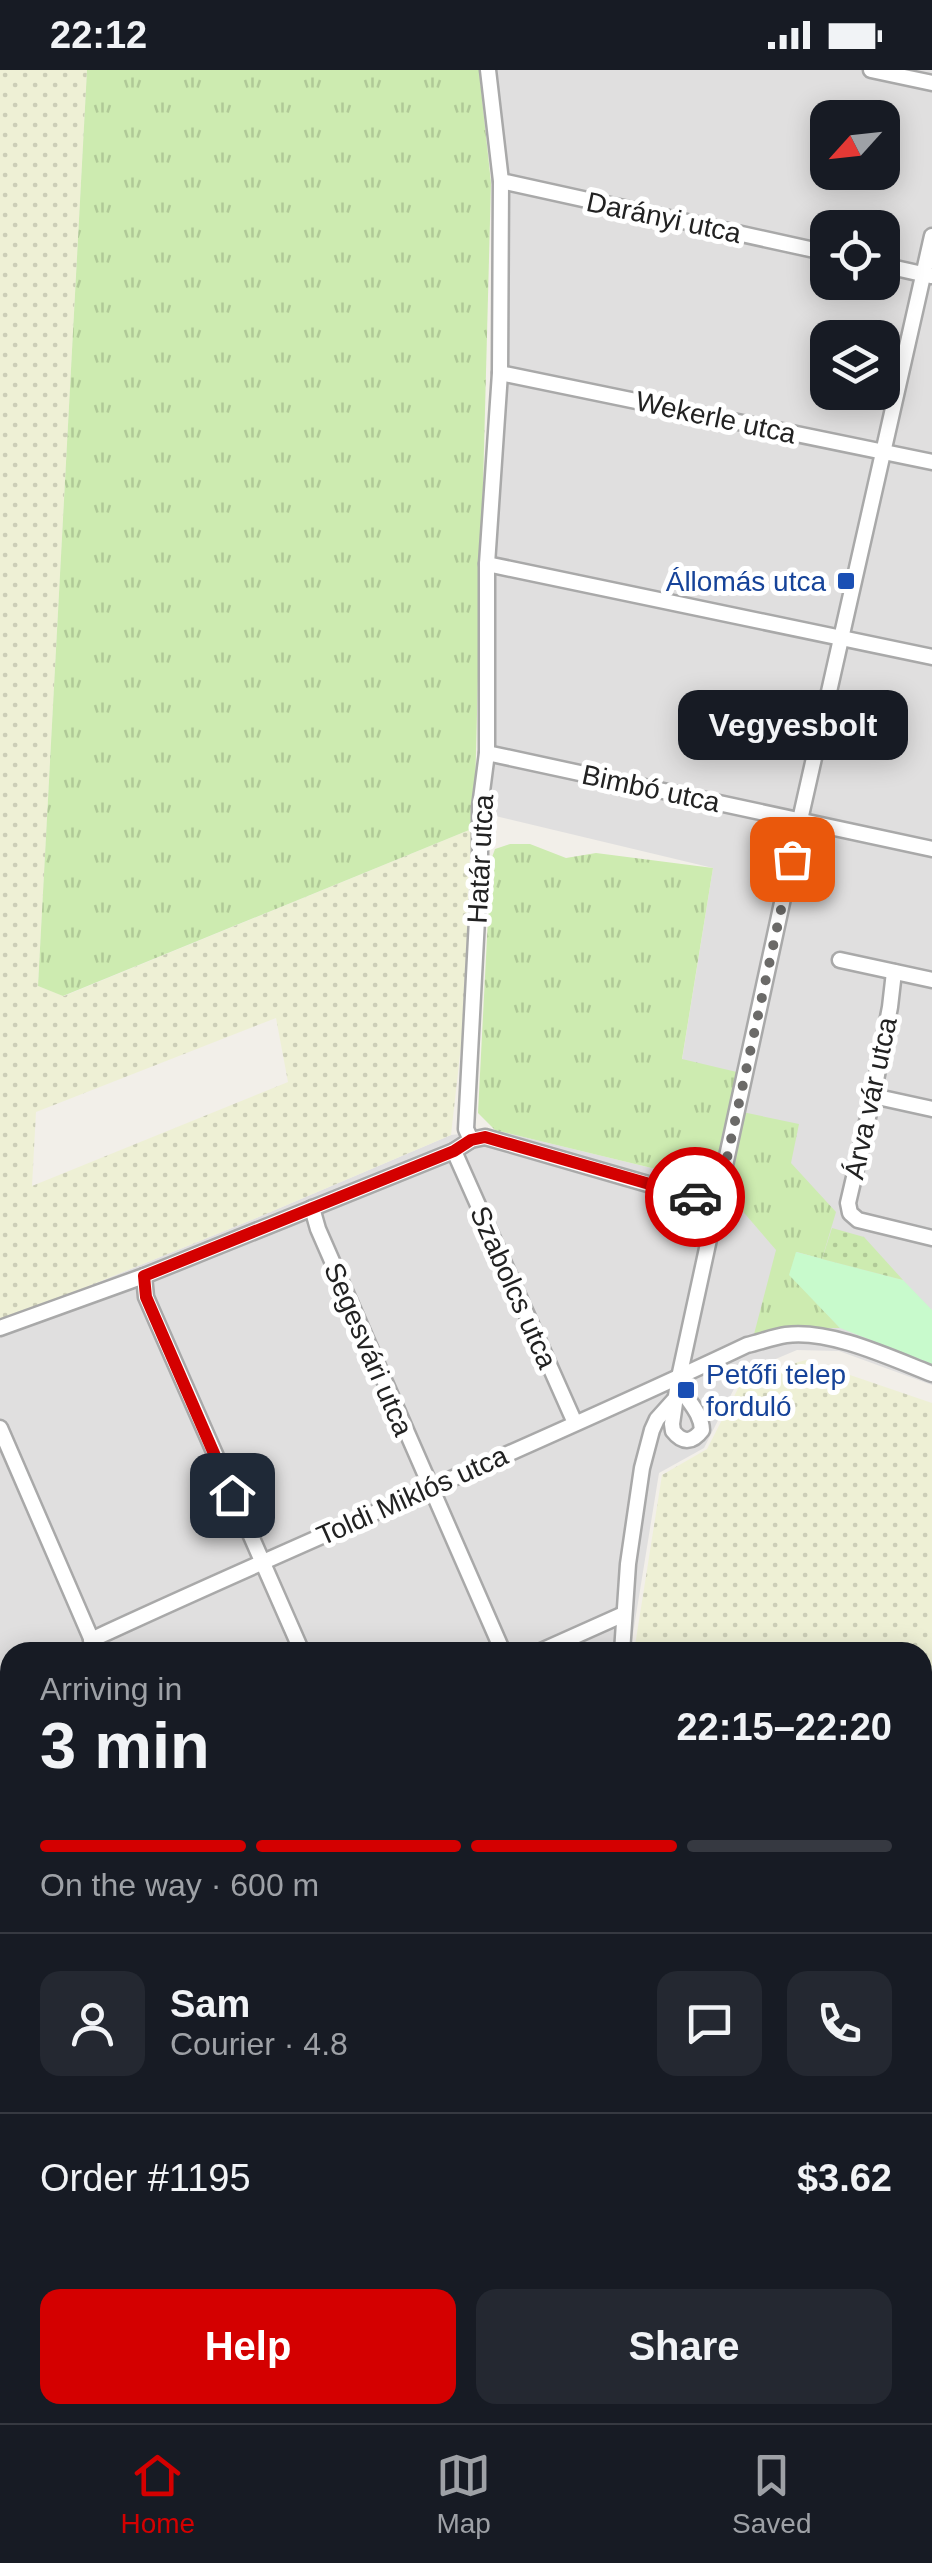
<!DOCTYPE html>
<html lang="en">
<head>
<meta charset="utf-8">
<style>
  :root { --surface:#171b24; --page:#242831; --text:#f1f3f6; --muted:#9ea1a6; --line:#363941; --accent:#d40000 }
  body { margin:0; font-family:Arial,sans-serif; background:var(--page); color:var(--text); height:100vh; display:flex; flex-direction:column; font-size:38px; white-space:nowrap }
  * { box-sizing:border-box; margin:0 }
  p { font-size:32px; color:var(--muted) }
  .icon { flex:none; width:55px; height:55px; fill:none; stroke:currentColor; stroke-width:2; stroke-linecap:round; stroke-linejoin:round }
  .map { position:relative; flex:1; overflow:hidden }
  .side { position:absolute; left:0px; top:1572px; width:932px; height:782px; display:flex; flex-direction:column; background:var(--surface); border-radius:30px 30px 0 0; box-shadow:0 5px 25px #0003 }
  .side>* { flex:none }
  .needle { width:65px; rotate:243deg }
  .controls { position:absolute; left:810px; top:30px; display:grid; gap:20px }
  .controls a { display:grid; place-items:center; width:90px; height:90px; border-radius:20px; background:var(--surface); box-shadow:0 5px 25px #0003; font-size:50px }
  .pin { position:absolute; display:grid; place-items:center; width:85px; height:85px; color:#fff; margin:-42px; border-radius:20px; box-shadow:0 5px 15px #0006 }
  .courier { position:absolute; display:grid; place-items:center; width:100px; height:100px; margin:-50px; border:8px solid #d40000; border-radius:50%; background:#fff; color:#222; box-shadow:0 2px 12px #0007 }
  .bubble { position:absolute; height:70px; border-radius:20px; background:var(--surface); box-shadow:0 5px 25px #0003; font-size:32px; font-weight:700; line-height:70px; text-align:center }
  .overview em { font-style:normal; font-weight:700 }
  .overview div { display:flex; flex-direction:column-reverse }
  .overview { display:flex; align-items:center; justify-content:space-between; height:170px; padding:0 40px }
  h1 { font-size:65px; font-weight:700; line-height:75px }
  .bar { display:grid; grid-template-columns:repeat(4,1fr); gap:15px 10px; align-content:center; height:120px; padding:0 40px }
  .bar i { height:12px; border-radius:8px; background:var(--line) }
  .bar .current { background:var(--accent) }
  .bar p { grid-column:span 4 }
  .line { display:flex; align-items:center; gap:25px; padding:0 40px; border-top:2px solid var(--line) }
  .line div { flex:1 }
  .round { display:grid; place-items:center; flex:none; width:105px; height:105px; border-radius:20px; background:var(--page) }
  .button { display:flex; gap:20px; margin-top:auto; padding:20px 40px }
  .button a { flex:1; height:115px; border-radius:20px; background:var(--accent); color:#fff; font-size:40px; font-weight:700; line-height:115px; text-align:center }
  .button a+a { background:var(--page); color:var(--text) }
  .status { display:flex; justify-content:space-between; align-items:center; height:70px; padding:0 50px; background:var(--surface); direction:ltr }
  .status svg { height:28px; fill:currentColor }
  .menu { display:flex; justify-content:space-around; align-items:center; height:140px; border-top:2px solid var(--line); background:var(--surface); font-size:28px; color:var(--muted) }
  .menu a { display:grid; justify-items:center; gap:5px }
  .menu .current { color:var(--accent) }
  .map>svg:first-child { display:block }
</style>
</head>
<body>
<div class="status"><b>22:12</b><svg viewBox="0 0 49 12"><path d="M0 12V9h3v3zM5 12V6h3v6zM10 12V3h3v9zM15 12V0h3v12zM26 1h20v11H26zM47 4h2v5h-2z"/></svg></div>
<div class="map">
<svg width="932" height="2353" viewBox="0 0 932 2353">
  <defs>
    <pattern id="farmland-dots" width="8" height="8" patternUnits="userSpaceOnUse" patternTransform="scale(2.5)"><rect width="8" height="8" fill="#eef0d5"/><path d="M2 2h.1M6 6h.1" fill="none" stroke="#ccceb7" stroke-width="1.8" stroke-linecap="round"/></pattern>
    <pattern id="grass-tufts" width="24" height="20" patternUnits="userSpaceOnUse" patternTransform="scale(2.5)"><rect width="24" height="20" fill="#cdebb0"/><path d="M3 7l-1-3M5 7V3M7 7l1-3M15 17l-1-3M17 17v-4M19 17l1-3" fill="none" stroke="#b0c997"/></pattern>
    <pattern id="garden-dots" width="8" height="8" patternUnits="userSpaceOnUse" patternTransform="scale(2.5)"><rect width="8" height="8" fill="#cdebb0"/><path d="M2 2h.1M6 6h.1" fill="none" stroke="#b0c997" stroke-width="1.8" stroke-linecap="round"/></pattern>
  </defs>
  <rect width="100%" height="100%" fill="#f2efe9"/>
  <g fill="#e0dfdf" fill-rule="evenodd">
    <path d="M 483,0 L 932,0 L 932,1315 L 839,1281 L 797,1280 L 742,1303 L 704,1378 L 659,1403 L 630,1582 L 10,1582 L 10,1696 L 0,1673 L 0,1252 L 254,1149 L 451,1065 L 495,1060 L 664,1101 L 713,798 L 483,743 L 495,292 L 495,107 ZM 828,48 L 882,48 L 882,102 L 828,102 ZM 828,158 L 882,158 L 882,212 L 828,212 ZM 828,268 L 882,268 L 882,322 L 828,322 Z"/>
    <polygon points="10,2043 10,2345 922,2345 923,2174 932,2186 932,2353 0,2353 0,2047"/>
  </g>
  <g fill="url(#farmland-dots)" fill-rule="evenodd">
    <path d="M 0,0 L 87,0 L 38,916 L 64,926 L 474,758 L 468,803 L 469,839 L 464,949 L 451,1065 L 254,1149 L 0,1252 ZM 276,948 L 288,1012 L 32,1116 L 36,1042 Z"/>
    <polygon points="806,1290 932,1333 932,2173 922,2160 922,1582 634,1582 662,1405 707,1379 744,1307"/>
    <polygon points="0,1673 10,1696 10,2043 0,2047"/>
  </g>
  <g fill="url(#grass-tufts)">
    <polygon points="87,0 479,0 491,113 474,758 63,926 38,916"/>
    <polygon points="510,774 530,774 566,788 596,783 713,798 682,989 741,1003 733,1040 799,1054 791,1093 836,1142 822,1189 797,1182 790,1205 840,1258 788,1258 753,1268 776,1180 727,1123 664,1101 495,1060 478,1043 491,790 495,779"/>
  </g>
  <polygon fill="#c8facc" points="796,1182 903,1210 932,1240 932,1294 840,1258 789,1205"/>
  <polygon fill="url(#garden-dots)" points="832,1158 864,1167 903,1210 822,1189"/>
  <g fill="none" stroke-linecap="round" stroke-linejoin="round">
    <g stroke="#a9a9a9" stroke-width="19">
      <g id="minor">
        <polyline points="871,0 932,13"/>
        <polyline points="501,111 828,183"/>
        <polyline points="882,195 931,206"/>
        <polyline points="500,303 932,392"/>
        <polyline points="487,494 932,587"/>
        <polyline points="487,683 932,779"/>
        <polyline points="840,890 932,910"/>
        <polyline points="894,902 890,937 873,1026 848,1133 850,1143 858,1150 932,1168"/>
        <polyline points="873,1026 932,1039"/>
        <polyline points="471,1070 466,1059 480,792 480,737 487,683 487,494 500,303 501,111 488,0"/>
        <polyline points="454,1081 575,1353"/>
        <polyline points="312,1138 318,1159 503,1582"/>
        <polyline points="144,1206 146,1227 302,1582"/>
        <polyline points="0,1258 144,1206 454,1081 471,1070 485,1067 717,1134"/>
        <path d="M 678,1312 C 685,1330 701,1340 702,1360 C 693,1372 683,1374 673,1361 L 672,1354 L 678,1312 L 800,750 L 932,166"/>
        <polyline points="0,1358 97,1582"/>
        <path d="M 91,1570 C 308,1469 530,1378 747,1275 C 760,1272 773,1267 786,1265 C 830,1259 891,1288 932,1304"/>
        <polyline points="539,1582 624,1544"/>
        <polyline points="622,1582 628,1494 642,1398 652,1360 657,1349 675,1329"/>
        <polyline points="0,2131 10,2126"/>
        <polyline points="922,2228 932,2224"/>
        <polyline points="0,2337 10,2332"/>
        <polyline points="142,2345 146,2353"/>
        <polyline points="321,2345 324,2353"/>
        <polyline points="432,2345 436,2353"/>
        <polyline points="836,2345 839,2353"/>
        <polyline points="629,2353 647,2345"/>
      </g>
    </g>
    <use href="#minor" stroke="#fff" stroke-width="14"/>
  </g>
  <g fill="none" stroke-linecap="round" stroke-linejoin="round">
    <polyline stroke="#6b6a68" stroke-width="10" stroke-dasharray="0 18" points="695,1127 717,1134 792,789"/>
    <polyline stroke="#d40000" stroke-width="12" points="232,1425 146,1227 144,1206 454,1081 471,1070 485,1067 695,1127"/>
  </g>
  <g fill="#1a4fb4" stroke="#fff" stroke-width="4">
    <rect x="836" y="501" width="20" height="20" rx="5"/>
    <rect x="676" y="1310" width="20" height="20" rx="5"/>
  </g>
  <g text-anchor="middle" stroke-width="10" stroke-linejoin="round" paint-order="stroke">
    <g font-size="28" fill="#222" stroke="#fff">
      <text transform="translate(664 147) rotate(12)" y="10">Darányi utca</text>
      <text transform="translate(716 347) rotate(12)" y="10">Wekerle utca</text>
      <text transform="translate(651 718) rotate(12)" y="10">Bimbó utca</text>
      <text transform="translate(480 789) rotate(-87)" y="10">Határ utca</text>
      <text transform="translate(870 1028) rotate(-78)" y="10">Árva vár utca</text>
      <text transform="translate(514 1217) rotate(66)" y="10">Szabolcs utca</text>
      <text transform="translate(369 1279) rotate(67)" y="10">Segesvári utca</text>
      <text transform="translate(412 1425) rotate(-24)" y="10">Toldi Miklós utca</text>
    </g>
    <g font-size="28" fill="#164399" stroke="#fff" text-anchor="end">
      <text x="826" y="521">Állomás utca</text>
      <text x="706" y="1314" text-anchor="start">Petőfi telep<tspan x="706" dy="32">forduló</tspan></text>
    </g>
  </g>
</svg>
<div class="controls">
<a><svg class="needle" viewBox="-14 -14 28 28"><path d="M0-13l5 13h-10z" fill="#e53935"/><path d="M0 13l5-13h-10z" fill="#9ea1a6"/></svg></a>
<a><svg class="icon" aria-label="locate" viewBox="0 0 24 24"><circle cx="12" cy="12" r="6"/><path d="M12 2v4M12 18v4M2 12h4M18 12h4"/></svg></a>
<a><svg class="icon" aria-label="layers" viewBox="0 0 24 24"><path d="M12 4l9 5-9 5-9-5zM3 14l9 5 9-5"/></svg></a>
</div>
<div class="pin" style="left:792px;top:789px;background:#ea580c"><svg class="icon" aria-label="bag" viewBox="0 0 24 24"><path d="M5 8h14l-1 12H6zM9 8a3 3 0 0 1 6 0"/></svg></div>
<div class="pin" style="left:232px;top:1425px;background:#1f2937"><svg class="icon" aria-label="home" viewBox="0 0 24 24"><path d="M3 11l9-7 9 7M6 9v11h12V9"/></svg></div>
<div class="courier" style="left:695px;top:1127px"><svg class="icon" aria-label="car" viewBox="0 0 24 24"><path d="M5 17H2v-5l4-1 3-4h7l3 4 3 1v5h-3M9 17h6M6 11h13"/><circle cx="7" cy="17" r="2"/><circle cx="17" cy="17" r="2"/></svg></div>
<div class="bubble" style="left:678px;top:620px;width:230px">Vegyesbolt</div>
<section class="side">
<div class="overview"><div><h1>3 min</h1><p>Arriving in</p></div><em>22:15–22:20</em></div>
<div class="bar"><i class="current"></i><i class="current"></i><i class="current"></i><i></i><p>On the way · 600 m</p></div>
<div class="line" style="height:180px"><a class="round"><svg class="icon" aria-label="person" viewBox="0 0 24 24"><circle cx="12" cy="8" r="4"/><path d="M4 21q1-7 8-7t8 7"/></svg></a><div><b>Sam</b><p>Courier · 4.8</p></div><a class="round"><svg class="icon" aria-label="chat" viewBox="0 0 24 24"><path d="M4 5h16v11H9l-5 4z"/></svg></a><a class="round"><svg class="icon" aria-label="phone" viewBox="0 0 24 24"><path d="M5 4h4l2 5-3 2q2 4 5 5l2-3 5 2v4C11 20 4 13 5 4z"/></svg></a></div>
<div class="line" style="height:130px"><div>Order #1195</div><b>$3.62</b></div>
<div class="button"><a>Help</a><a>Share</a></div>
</section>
</div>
<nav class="menu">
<a class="current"><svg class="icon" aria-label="home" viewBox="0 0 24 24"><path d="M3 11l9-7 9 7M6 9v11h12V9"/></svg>Home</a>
<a><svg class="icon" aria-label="map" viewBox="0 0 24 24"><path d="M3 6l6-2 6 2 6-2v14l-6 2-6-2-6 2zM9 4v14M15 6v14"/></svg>Map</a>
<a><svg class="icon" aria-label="saved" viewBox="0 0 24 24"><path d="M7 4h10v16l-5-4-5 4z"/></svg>Saved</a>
</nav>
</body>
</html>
